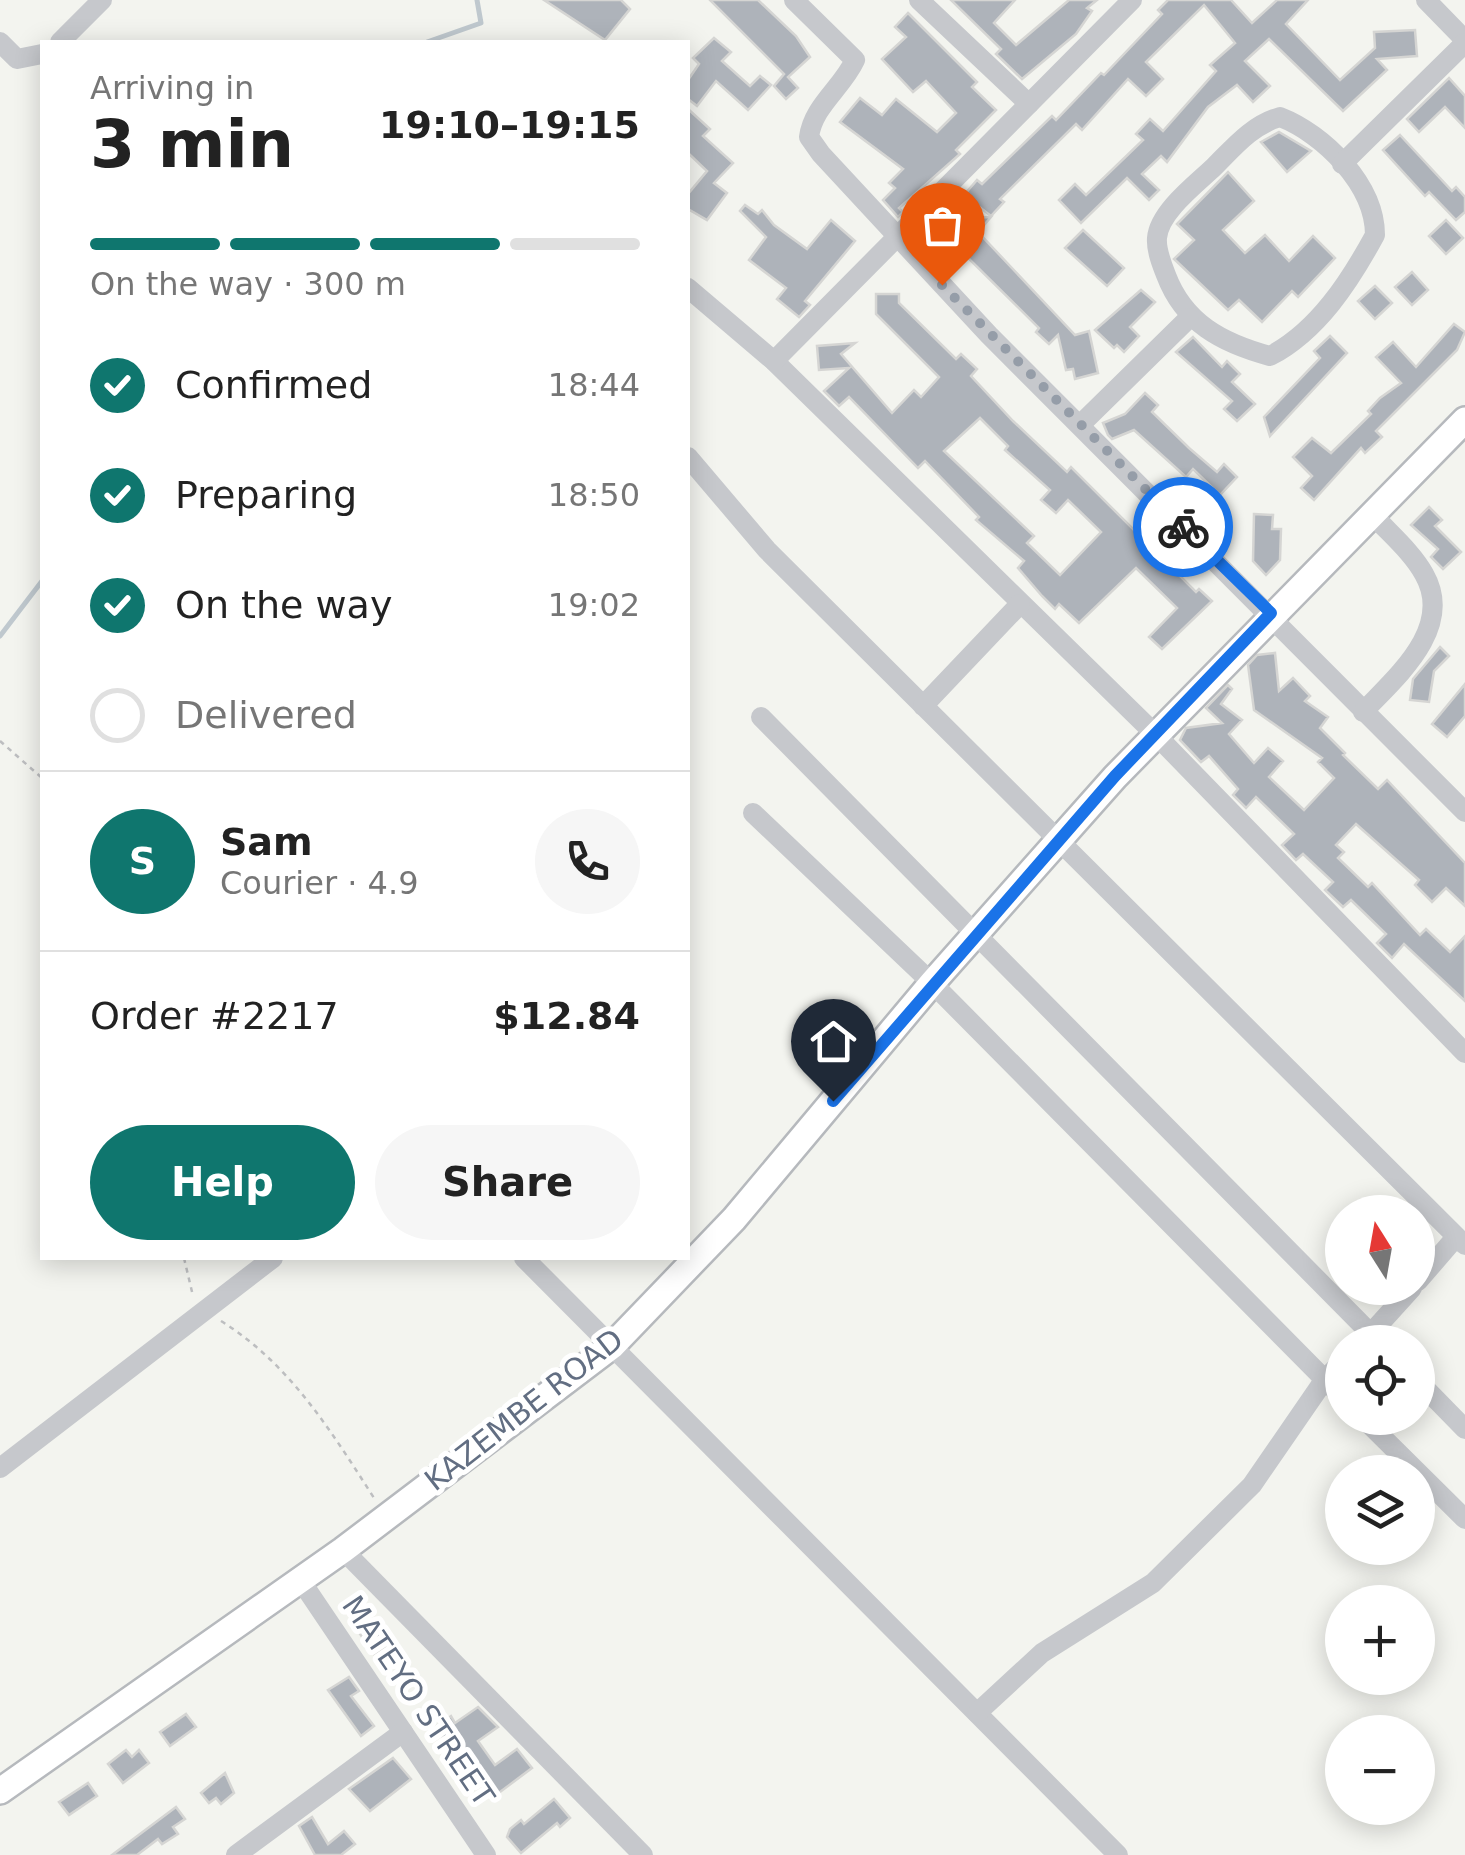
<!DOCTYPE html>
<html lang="en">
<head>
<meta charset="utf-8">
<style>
  :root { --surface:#fff; --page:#f6f6f6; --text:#222; --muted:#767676; --line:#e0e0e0; --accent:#0f766e }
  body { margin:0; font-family:"DejaVu Sans",sans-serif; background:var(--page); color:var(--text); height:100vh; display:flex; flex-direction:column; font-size:38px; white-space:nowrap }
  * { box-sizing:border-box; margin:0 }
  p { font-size:32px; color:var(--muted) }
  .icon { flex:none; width:55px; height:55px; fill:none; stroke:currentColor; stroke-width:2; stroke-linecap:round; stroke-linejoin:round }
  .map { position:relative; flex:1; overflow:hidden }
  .panel { position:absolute; left:40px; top:40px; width:650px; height:1220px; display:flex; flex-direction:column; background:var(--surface); border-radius:0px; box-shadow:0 5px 25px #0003 }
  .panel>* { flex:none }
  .needle { width:65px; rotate:349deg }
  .tools { position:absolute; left:1325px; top:1195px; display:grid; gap:20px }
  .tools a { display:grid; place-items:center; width:110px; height:110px; border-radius:50%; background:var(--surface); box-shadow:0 5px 25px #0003; font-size:50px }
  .pin { position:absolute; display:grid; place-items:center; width:85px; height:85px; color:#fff; margin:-102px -42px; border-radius:50% 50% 50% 0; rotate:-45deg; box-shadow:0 0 10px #0007 }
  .pin .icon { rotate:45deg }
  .courier { position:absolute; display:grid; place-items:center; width:100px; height:100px; margin:-50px; border:8px solid #1a73e8; border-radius:50%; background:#fff; color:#222; box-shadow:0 2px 12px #0007 }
  .overview em { font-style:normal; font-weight:700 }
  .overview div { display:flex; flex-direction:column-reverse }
  .overview { display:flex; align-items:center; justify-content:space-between; height:170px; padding:0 50px }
  h1 { font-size:65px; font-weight:700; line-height:75px }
  .bar { display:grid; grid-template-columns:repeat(4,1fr); gap:15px 10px; align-content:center; height:120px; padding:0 50px }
  .bar i { height:12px; border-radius:8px; background:var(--line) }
  .bar .on { background:var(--accent) }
  .bar p { grid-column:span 4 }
  .line { display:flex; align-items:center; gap:25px; padding:0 50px; border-top:2px solid var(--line) }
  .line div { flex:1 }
  .round { display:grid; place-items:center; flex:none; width:105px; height:105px; border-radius:52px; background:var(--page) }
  ol { padding:0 50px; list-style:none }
  li { display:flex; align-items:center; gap:30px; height:110px }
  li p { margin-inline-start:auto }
  li .icon { padding:10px; border-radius:50%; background:var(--accent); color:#fff; stroke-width:4 }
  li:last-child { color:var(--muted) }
  li i { width:55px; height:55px; border:5px solid var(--line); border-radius:50% }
  .cta { display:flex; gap:20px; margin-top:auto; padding:20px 50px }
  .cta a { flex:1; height:115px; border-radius:60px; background:var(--accent); color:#fff; font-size:40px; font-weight:700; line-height:115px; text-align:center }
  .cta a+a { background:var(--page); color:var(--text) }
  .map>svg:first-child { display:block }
</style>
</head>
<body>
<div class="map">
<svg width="1465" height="1855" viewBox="0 0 1465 1855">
  <rect width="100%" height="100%" fill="#f3f4ef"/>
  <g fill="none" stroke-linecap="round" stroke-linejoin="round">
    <g stroke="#bfc8ce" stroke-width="5">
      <polyline points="427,42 481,23 477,0"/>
      <polyline points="0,636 42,581"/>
    </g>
  </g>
  <g fill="#aeb3ba" stroke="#d5d5d3" stroke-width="2.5" fill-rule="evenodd">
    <polygon points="544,0 621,0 630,9 605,40"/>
    <polygon points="710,0 758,0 796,36 810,57 788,77 798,88 786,99 774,86 784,74"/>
    <polygon points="951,0 1015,0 994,23 1016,45 1069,0 1097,0 1087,8 1092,11 1076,34 1022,79 996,54 1001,49"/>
    <polygon points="1168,0 1231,0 1252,23 1277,0 1308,0 1286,24 1340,80 1375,48 1374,32 1415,30 1417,56 1377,59 1387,70 1343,111 1269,39 1245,61 1270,86 1253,102 1237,85 1208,107 1167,162 1161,156 1142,174 1159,190 1149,200 1127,178 1081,223 1059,200 1075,184 1086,195 1143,140 1136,134 1150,119 1163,131 1216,71 1210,65 1235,43 1204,5 1146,62 1163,79 1146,96 1128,79 1082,130 1076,124 1000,199 1004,202 991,216 964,195 977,180 982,184 1052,116 1056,120 1101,73 1104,75 1162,14 1158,10"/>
    <polygon points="908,13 977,82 972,87 996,110 956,150 960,154 899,208 903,212 898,217 883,200 895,188 889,183 903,169 840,122 860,98 882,115 896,99 937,132 956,113 926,81 913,92 882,59 906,37 895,27"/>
    <polygon points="714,38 731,52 722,61 750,86 760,76 771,85 748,110 716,81 697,106 688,99 688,80 699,64 693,58"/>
    <polygon points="1449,78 1465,96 1465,128 1445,107 1419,132 1407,119"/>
    <polygon points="688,109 710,129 703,136 733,163 714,183 727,193 707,220 688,209 688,194 707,171 688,153"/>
    <polygon points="1279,132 1311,151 1287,172 1261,142"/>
    <polygon points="1400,135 1452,191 1456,187 1465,197 1465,212 1456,220 1429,192 1425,196 1383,150"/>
    <polygon points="1228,172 1254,201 1223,230 1245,253 1265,235 1289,261 1313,236 1335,258 1298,297 1292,291 1262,322 1239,300 1228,310 1174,259 1194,240 1177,224"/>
    <polygon points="745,205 758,214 762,210 774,225 807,249 831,220 855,241 805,301 810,305 799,317 777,299 786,288 749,260 766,237 740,211"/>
    <polygon points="991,217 978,232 1075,335 1089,331 1098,373 1075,379 1073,369 1066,370 1058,335 1049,344 1036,332 1039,328 957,247 934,248 934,220"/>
    <polygon points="1446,220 1463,238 1446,254 1429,236"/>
    <polygon points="1083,230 1124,268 1107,286 1065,248"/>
    <polygon points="1412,272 1428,290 1412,305 1395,287"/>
    <polygon points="1375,286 1392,303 1375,319 1358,301"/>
    <polygon points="1141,290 1155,302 1130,327 1139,336 1124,352 1117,345 1114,348 1095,330"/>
    <path d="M 876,294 L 899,294 L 899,303 L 956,359 L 961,354 L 977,369 L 971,376 L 1013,421 L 1067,472 L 1071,467 L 1196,592 L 1199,589 L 1212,601 L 1162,649 L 1149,637 L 1177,608 L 1136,568 L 1079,623 L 1059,604 L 1055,609 L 1042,596 L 1018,568 L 1024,561 L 976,520 L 979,517 L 925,461 L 918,468 L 849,397 L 839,406 L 824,391 L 849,368 L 819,370 L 817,346 L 855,343 L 841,354 L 892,413 L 914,390 L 921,397 L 939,377 L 876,314 ZM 980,418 L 1008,446 L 1005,450 L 1050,490 L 1041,500 L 1056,513 L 1068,500 L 1101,532 L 1060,575 L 1027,543 L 1034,536 L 944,451 Z"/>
    <polygon points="1454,324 1465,332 1457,350 1376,431 1382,437 1365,453 1361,448 1314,500 1301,488 1312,476 1293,457 1312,438 1331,453 1371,414 1368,411 1380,398 1401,383 1376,357 1393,342 1416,367"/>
    <polygon points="1330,336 1347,353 1270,436 1264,417 1320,358 1314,351"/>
    <polygon points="1193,337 1222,367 1227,361 1240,374 1232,382 1255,404 1237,421 1224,409 1232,401 1176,352"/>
    <polygon points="1145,393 1158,405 1152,412 1189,448 1217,472 1224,464 1237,477 1220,495 1193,469 1186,477 1134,430 1112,439 1108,435 1103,423 1125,414"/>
    <polygon points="1429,507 1442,520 1435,526 1461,552 1443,569 1431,557 1438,549 1411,525"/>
    <polygon points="1254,514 1273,515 1272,529 1281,529 1280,560 1266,575 1253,561"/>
    <polygon points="1440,647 1449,656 1434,671 1429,702 1410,700 1413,679"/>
    <polygon points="1275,653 1279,691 1293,678 1310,696 1305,701 1328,717 1320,728 1345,753 1343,755 1378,789 1387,780 1465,863 1465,906 1446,888 1432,902 1415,885 1419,880 1356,824 1336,845 1344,852 1338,858 1368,887 1372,883 1420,935 1426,929 1450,952 1465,936 1465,1001 1404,944 1392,958 1377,943 1386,934 1351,900 1343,907 1325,890 1333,882 1303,854 1296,860 1282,845 1294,834 1256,797 1246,808 1233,795 1238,789 1209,756 1201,762 1180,740 1186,728 1222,723 1206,708 1228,685 1232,689 1221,704 1242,720 1229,734 1254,763 1268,748 1283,761 1269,777 1304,810 1334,778 1318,762 1322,758 1254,710 1248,665 1257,655"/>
    <polygon points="1465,684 1465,716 1447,737 1432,724"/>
    <polygon points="371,1618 389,1644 374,1654 356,1628"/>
    <polygon points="349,1677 359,1691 351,1696 374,1726 361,1736 328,1690"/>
    <polygon points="478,1707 498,1727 478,1741 495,1765 517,1749 532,1768 492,1798 462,1756 452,1764 439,1744 445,1740 435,1727 451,1716 455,1723"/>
    <polygon points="186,1714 196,1727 170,1746 160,1732"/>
    <polygon points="126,1750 132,1757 139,1750 149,1763 123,1783 108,1764"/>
    <polygon points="393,1758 411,1779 370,1811 349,1789"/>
    <polygon points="225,1773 234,1793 221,1804 216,1798 209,1803 201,1793"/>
    <polygon points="88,1783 97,1796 69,1815 59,1802"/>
    <polygon points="554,1799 570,1818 560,1827 557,1823 521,1853 507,1837 510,1829 521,1820 524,1824"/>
    <polygon points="176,1807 185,1819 173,1827 178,1834 162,1844 158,1839 137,1855 112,1855"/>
    <polygon points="312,1817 328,1844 344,1831 355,1844 341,1855 315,1855 299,1826"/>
  </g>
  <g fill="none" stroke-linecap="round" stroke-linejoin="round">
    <g stroke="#b6b9bd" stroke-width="30">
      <polyline id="major" points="0,1791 343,1550 612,1346 734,1219 932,983 1115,777 1465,420"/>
    </g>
    <g stroke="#bdbec0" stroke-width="2.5" stroke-dasharray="5 5" stroke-linecap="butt">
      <polyline points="0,741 42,778"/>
      <polyline points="184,1258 193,1296"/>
      <path d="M 221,1321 C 290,1364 331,1431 374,1498"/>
    </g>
    <g stroke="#c6c8cc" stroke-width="20">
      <path d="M 794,0 L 855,60 C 842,88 813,106 809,137 L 821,154 L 989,335 L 1465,812"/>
      <polyline points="919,0 1029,104"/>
      <polyline points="1426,0 1465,40"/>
      <polyline points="0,42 17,59 42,54"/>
      <polyline points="60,42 102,0"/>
      <path d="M 1280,117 C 1324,134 1375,185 1375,235 C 1350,281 1318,331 1270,356 C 1222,343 1184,323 1166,275 C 1162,265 1156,250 1157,238 C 1159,212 1196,184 1214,167 C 1234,147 1252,125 1280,117 Z"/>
      <polyline points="1342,164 1465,43"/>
      <polyline points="688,288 774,361 1155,734 1465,1053"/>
      <polyline points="774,361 1132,0"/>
      <polyline points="1081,424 1189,318"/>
      <polyline points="688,457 767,550 1465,1245"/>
      <polyline points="923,706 1020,604"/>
      <path d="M 1363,712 C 1396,677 1455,628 1424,574 C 1412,552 1389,533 1373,515"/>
      <polyline points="761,717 1379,1342"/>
      <polyline points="753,813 932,983 1342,1397"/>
      <polyline points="524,1258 1118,1855"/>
      <polyline points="1418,1281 1456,1237"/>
      <polyline points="1364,1341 1412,1288"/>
      <polyline points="1418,1381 1465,1429"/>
      <polyline points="1363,1418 1465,1519"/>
      <polyline points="0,1468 273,1258"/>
      <polyline points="343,1550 643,1855"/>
      <polyline points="301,1581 486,1855"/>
      <polyline points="977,1713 1042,1653 1153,1583 1252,1485 1325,1379 1342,1362"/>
      <polyline points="236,1855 403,1732"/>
    </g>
    <use href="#major" stroke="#fff" stroke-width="25"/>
  </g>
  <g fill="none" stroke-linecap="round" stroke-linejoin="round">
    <polyline stroke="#959da8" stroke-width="10" stroke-dasharray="0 18" points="942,285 1183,527"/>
    <polyline stroke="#1a73e8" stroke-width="12" points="833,1101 1115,776 1271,613 1183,527"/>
  </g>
  <g text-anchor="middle" stroke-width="10" stroke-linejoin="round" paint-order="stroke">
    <g font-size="30" fill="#626e82" stroke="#fff">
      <text transform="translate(524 1410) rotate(-38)" y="10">KAZEMBE ROAD</text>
      <text transform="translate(418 1701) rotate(56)" y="10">MATEYO STREET</text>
    </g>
  </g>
</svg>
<div class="tools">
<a><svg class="needle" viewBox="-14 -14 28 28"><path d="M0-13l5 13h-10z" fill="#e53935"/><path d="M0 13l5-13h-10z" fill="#767676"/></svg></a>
<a><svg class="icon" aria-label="locate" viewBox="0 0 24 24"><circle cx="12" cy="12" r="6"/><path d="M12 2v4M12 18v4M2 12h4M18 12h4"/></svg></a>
<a><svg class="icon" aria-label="layers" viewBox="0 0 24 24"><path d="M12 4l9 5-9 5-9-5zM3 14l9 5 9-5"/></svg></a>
<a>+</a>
<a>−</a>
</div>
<div class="pin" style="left:942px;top:285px;background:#ea580c"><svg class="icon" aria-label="bag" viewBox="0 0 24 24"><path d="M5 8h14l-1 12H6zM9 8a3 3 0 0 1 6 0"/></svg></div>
<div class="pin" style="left:833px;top:1101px;background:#1f2937"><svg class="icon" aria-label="home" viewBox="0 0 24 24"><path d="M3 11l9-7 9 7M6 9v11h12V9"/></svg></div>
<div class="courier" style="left:1183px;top:527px"><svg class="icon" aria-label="bike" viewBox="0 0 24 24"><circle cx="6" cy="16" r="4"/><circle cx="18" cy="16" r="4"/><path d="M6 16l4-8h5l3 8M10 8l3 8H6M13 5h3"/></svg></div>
<section class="panel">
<div class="overview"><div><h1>3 min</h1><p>Arriving in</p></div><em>19:10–19:15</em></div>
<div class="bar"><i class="on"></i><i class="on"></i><i class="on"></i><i></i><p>On the way · 300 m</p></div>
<ol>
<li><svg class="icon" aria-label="check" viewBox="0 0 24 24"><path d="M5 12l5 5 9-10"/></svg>Confirmed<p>18:44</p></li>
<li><svg class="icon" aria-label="check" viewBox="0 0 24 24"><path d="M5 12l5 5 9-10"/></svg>Preparing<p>18:50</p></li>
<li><svg class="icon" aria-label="check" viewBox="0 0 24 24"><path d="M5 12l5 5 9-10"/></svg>On the way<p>19:02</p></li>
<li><i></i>Delivered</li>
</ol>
<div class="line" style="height:180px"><b class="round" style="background:var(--accent);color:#fff">S</b><div><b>Sam</b><p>Courier · 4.9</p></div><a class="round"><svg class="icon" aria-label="phone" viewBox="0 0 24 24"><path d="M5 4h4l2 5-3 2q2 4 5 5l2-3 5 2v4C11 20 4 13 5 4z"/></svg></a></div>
<div class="line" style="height:130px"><div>Order #2217</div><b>$12.84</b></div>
<div class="cta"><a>Help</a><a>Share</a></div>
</section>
</div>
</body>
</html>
